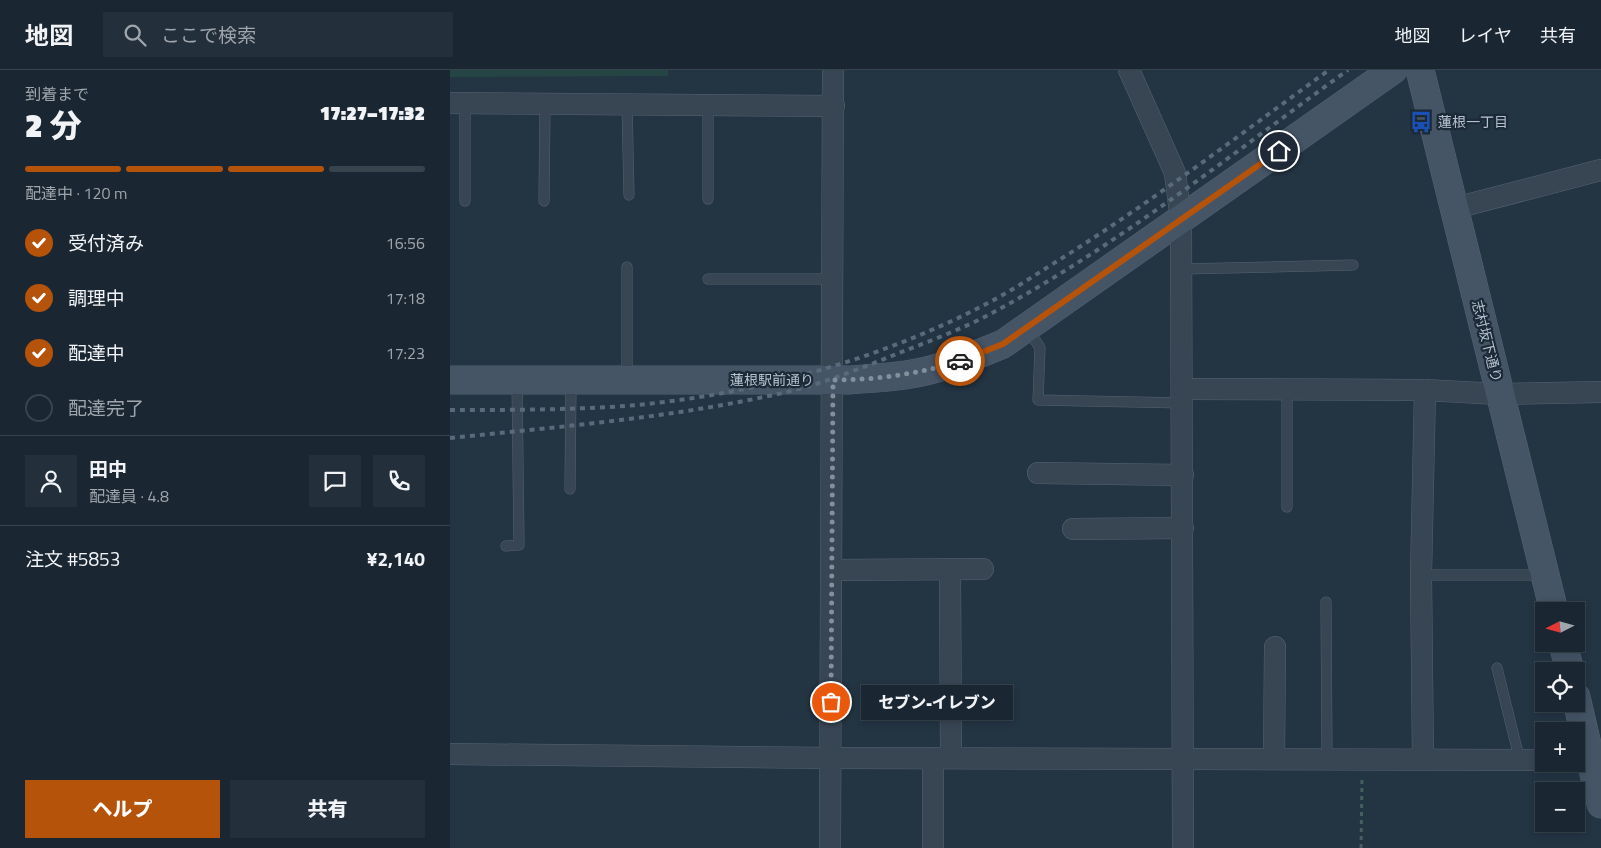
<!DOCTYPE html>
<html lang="ja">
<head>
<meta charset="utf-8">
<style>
  :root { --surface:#1a2732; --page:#232f3a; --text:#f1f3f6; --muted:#9fa5ac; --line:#38444d; --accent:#b45309 }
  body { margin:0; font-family:"Titillium Web","Noto Sans JP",sans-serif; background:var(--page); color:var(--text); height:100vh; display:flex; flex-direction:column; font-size:19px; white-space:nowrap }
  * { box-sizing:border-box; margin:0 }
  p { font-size:16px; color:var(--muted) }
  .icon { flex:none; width:28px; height:28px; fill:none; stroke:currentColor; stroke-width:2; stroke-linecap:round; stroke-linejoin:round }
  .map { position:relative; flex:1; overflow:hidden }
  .details { display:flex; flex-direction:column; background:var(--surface); width:450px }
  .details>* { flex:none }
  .needle { width:32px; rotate:264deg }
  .buttons { position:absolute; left:1085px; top:532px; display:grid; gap:10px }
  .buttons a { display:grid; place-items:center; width:50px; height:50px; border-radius:0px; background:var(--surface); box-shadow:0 2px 8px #0003,0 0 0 1px var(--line); font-size:25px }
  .pin { position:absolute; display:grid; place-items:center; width:42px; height:42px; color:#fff; margin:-21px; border:2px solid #fff; border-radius:50%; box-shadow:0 1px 5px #0007 }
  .courier { position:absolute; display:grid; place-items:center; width:50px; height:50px; margin:-25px; border:4px solid #b45309; border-radius:50%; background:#fff; color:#222; box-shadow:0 1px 6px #0007 }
  .bubble { position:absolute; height:35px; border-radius:0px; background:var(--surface); box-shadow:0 2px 8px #0003,0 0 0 1px var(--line); font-size:16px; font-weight:800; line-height:35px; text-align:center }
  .overview em { font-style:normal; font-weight:800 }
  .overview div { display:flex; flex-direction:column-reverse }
  .overview { display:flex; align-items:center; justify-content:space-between; height:85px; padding:0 25px }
  h1 { font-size:32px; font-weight:800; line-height:38px }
  .bar { display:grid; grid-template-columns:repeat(4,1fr); gap:8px 5px; align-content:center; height:60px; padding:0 25px }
  .bar i { height:6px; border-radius:4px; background:var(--line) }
  .bar .current { background:var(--accent) }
  .bar p { grid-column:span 4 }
  .line { display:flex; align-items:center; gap:12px; padding:0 25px; border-top:1px solid var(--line) }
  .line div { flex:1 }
  .round { display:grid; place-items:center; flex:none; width:52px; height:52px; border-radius:0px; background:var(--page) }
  ol { padding:0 25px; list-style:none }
  li { display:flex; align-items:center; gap:15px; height:55px }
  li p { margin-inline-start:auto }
  li .icon { padding:5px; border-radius:50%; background:var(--accent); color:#fff; stroke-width:4 }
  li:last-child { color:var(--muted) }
  li i { width:28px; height:28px; border:2px solid var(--line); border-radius:50% }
  .action { display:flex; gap:10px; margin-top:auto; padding:10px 25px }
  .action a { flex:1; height:58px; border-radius:0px; background:var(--accent); color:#fff; font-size:20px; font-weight:800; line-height:58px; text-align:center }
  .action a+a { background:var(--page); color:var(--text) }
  header { display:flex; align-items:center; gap:30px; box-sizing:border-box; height:70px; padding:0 25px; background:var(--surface); border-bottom:1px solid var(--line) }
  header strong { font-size:24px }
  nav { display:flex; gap:28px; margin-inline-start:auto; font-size:18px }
  .search { width:350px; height:45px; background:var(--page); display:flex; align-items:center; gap:12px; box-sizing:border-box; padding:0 18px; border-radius:0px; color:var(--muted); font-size:19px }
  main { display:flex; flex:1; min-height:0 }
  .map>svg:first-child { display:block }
</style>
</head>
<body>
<header>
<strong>地図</strong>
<div class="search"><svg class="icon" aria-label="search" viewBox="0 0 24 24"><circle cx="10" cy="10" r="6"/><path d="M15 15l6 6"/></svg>ここで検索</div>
<nav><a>地図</a><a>レイヤ</a><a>共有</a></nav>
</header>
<main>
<section class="details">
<div class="overview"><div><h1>2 分</h1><p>到着まで</p></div><em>17:27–17:32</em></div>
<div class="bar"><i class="current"></i><i class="current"></i><i class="current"></i><i></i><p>配達中 · 120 m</p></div>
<ol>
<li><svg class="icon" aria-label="check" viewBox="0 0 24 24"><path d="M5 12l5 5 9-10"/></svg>受付済み<p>16:56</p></li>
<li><svg class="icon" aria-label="check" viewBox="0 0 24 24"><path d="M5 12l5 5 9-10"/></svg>調理中<p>17:18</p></li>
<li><svg class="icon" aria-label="check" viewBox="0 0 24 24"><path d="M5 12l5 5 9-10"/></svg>配達中<p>17:23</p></li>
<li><i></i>配達完了</li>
</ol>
<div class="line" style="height:90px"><a class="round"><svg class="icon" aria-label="person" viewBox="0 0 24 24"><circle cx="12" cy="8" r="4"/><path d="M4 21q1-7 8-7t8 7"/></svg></a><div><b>田中</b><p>配達員 · 4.8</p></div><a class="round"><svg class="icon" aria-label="chat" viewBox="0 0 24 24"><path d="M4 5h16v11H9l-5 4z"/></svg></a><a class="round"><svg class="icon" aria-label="phone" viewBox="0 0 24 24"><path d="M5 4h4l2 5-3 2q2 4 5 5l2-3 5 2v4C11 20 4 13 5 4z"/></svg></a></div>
<div class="line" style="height:65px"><div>注文 #5853</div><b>¥2,140</b></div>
<div class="action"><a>ヘルプ</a><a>共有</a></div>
</section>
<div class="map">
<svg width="1151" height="778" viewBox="0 0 1151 778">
  <rect width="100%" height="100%" fill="#233443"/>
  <polygon fill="#254444" points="0,0 218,0 218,6 0,7"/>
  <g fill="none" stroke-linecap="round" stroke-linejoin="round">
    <g stroke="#566370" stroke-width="11">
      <g id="lane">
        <polyline points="15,33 15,131"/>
        <polyline points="177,34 179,125"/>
        <polyline points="258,129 258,35"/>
        <polyline points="94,131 95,34"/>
        <polyline points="177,197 177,309"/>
        <polyline points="732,199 903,195"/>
        <polyline points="258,209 383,209"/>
        <polyline points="577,257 590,278 588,330 733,333"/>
        <polyline points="837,318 837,437"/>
        <polyline points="120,419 121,311"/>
        <polyline points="56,476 69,475 67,311"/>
        <polyline points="971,505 1093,505"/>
        <polyline points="876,532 877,688"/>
        <polyline points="1047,598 1070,691"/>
      </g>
    </g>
    <g stroke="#566370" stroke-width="22">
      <g id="street">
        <polyline points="679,0 725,103 731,150 733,778"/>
        <polyline points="0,33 384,36"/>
        <polyline points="1005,138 1151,100"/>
        <polyline points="733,319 975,320 1049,324 1151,322"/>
        <polyline points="588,403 733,405"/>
        <polyline points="623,459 733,458"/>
        <polyline points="500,499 501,687"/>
        <polyline points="382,500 533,499"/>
        <polyline points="0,684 381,688 1094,690"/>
        <polyline points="483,688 483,778"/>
        <polyline points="824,688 825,577"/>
        <polyline points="973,689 971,505 975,320"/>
        <polyline points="380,778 383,0"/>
      </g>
    </g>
    <g stroke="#566370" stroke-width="29">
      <g id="secondary">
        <polyline points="970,0 1104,541"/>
        <path d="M 0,310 L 399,310 C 426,308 454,307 480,300 C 505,294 529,284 553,274 L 943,0"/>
        <polyline points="1113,574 1120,601"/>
        <polyline points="1126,627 1151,734"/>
      </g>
    </g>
    <polyline stroke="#446060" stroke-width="3" stroke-dasharray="4 4" stroke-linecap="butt" points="911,778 912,709"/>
    <use href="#lane" stroke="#384553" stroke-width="10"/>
    <use href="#street" stroke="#384553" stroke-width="21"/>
    <use href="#secondary" stroke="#455566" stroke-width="28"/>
    <g stroke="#596a7a" stroke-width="4" stroke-dasharray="5 5" stroke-linecap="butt">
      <path d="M 0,340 C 58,340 117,340 175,336 C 299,326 428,291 538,233 C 565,219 591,201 617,185 C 707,128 792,63 879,0"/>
      <path d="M 0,368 C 116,356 232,347 345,320 C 379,311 412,298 444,285 C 477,272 513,259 544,242 C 670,174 783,83 898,0"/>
    </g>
  </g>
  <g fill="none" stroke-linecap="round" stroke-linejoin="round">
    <path stroke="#828f9d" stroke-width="5" stroke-dasharray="0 9" d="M 381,632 L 383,310 C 427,310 468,304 510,291"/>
    <polyline stroke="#b45309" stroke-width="6" points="510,291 553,274 829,81"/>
  </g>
  <defs>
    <g id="bus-bare" transform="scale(1.725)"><path d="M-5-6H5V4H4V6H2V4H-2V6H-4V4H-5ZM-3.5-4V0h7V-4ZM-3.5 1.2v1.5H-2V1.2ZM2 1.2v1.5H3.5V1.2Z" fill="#1a4fb4" stroke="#1c2a38" stroke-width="2.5" paint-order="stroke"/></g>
  </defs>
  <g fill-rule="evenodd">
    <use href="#bus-bare" x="971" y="52"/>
  </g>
  <g text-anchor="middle" stroke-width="4.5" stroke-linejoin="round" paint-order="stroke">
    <g font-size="14" fill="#b5c0cd" stroke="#1c2a38" text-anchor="start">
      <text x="988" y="57">蓮根一丁目</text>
    </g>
    <g font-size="14" fill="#b5c0cd" stroke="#1c2a38">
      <text transform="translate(1037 271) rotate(76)" y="5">志村坂下通り</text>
      <text x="322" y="315">蓮根駅前通り</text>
    </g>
  </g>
</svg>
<div class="buttons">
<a><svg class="needle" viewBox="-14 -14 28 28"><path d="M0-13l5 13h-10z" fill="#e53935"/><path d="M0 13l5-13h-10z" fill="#9fa5ac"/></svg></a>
<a><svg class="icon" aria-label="locate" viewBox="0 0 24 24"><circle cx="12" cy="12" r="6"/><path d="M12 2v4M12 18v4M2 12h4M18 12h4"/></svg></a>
<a>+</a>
<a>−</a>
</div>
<div class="pin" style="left:381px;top:632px;background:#ea580c"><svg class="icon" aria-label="bag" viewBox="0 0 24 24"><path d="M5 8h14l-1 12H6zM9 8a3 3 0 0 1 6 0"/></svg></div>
<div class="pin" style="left:829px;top:81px;background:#1f2937"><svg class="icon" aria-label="home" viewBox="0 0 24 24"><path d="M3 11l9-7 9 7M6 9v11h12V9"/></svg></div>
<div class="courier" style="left:510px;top:291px"><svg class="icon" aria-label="car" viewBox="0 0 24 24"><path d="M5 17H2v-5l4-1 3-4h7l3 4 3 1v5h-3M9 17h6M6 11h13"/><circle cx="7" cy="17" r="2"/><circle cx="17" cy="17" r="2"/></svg></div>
<div class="bubble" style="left:411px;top:615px;width:152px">セブン-イレブン</div>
</div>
</main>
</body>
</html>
